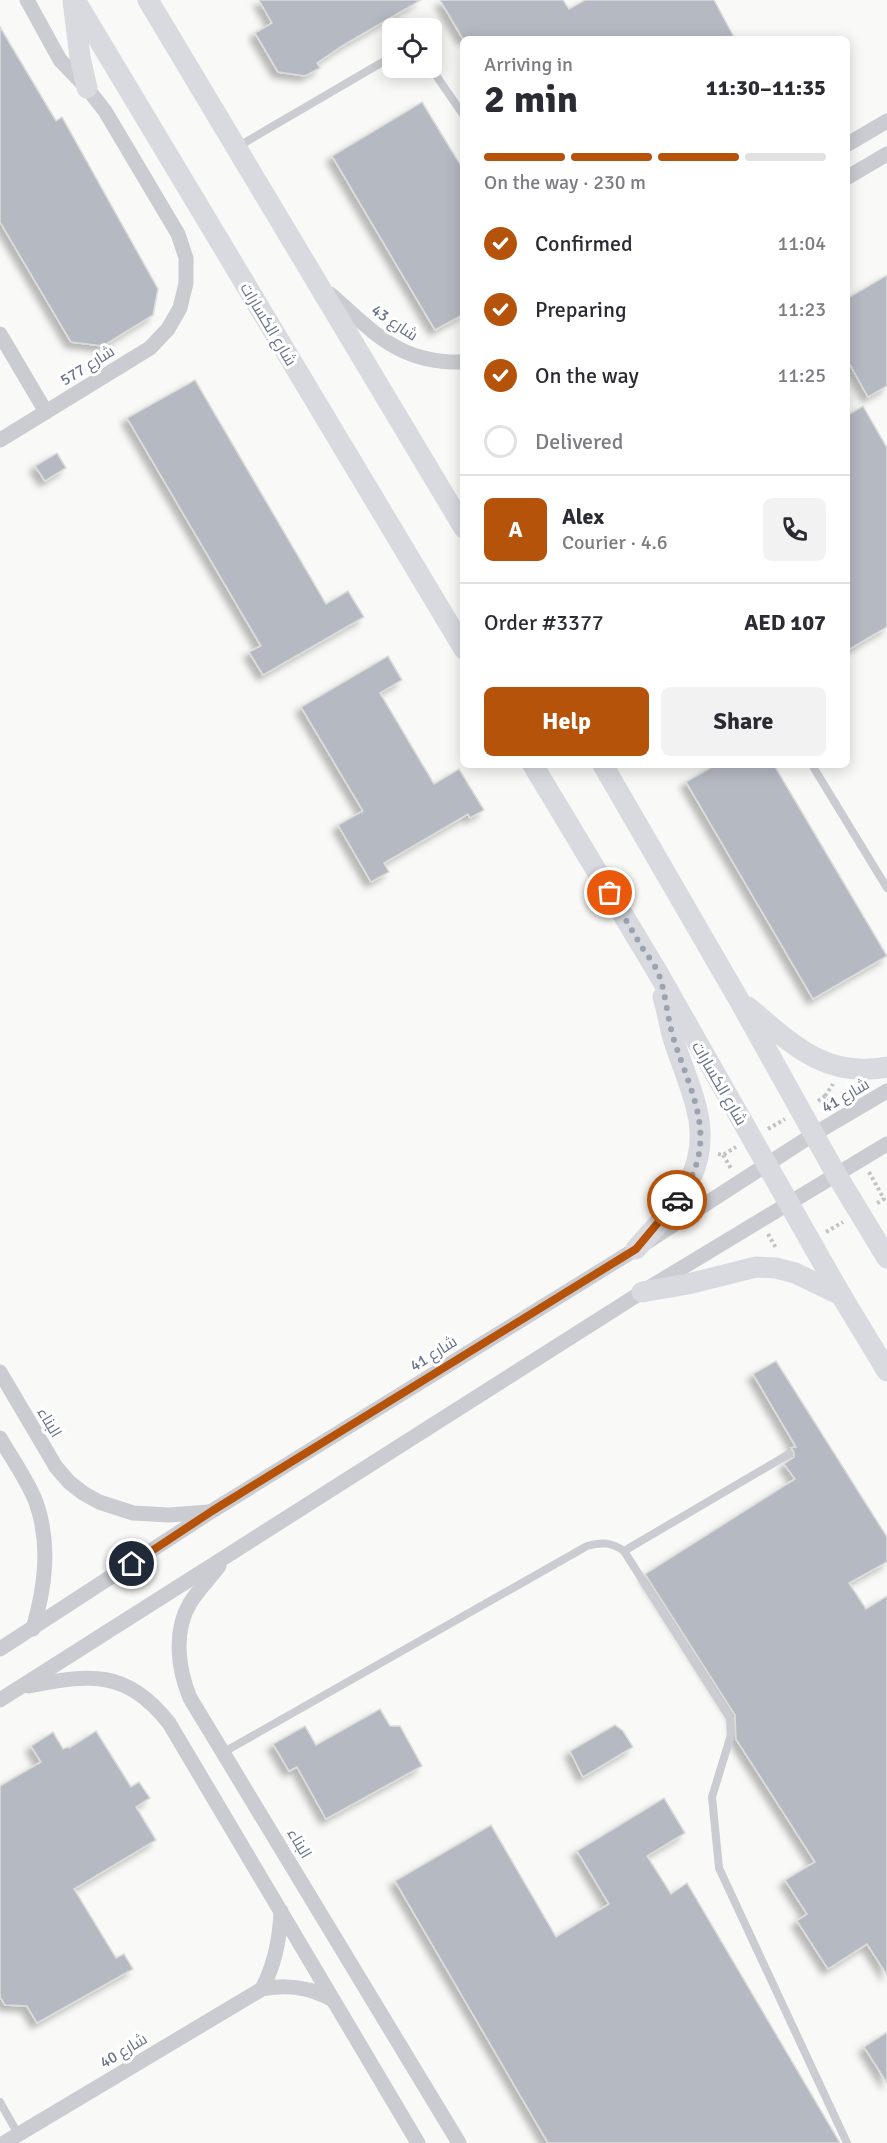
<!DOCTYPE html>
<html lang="en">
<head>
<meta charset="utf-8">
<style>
  :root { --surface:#fff; --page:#f2f2f3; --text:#2b2b33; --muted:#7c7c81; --line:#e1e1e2; --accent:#b45309 }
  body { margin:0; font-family:Signika,Cairo,sans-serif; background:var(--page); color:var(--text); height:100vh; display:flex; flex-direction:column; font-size:22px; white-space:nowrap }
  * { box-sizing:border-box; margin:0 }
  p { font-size:20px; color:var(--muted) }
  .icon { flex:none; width:33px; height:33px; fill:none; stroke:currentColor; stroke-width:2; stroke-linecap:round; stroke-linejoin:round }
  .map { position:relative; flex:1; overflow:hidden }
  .sheet { position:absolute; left:460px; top:36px; width:390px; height:732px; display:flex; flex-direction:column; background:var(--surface); border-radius:9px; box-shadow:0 3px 15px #0003 }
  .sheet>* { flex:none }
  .tools { position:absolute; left:382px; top:18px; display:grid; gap:12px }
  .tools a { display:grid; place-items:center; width:60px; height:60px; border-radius:9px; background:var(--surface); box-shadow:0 3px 15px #0003; font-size:30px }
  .pin { position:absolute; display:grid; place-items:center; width:51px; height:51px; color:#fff; margin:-26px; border:3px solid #fff; border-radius:50%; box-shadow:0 2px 6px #0007 }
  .courier { position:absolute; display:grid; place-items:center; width:60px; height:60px; margin:-30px; border:4px solid #b45309; border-radius:50%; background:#fff; color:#222; box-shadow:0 2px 8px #0007 }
  .summary em { font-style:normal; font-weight:700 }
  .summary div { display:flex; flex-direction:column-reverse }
  .summary { display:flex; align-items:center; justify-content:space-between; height:102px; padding:0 24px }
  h1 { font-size:39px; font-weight:700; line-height:45px }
  .bar { display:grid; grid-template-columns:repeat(4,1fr); gap:9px 6px; align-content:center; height:72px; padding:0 24px }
  .bar i { height:8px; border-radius:4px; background:var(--line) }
  .bar .on { background:var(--accent) }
  .bar p { grid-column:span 4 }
  .line { display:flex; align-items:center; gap:15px; padding:0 24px; border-top:2px solid var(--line) }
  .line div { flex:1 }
  .round { display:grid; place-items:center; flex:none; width:63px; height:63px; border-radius:9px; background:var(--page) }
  ol { padding:0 24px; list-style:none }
  li { display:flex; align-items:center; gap:18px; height:66px }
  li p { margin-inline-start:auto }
  li .icon { padding:6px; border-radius:50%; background:var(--accent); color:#fff; stroke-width:4 }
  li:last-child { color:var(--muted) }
  li i { width:33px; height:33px; border:3px solid var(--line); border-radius:50% }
  .button { display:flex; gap:12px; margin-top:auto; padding:12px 24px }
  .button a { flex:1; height:69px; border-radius:9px; background:var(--accent); color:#fff; font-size:24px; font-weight:700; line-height:69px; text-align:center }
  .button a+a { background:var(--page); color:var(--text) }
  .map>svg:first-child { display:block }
</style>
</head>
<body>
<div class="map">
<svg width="887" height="2143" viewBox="0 0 887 2143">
  <defs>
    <filter id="shadow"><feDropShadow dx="-5.5" dy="5.5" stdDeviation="3" flood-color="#0004"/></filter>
  </defs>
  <rect width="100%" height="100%" fill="#f9faf8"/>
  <g fill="#b5b9c2" stroke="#dbdcda" stroke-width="1.5" filter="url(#shadow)">
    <polygon points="259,0 421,0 342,46 317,63 320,68 305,76 278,72 255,33 272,23"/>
    <polygon points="440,0 563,0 569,9 585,0 714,0 735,39 463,39"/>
    <polygon points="0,27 56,121 62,117 158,289 153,315 103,346 71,342 0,222"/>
    <polygon points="422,102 464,171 464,314 435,330 332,156"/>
    <polygon points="887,275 887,386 868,397 848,361 848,298"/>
    <polygon points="195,380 326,604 348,591 364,617 263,675 249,652 261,646 127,418"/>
    <polygon points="863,406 887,448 887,627 848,650 848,415"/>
    <polygon points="57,453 66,468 45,481 35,466"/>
    <polygon points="388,656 402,680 380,693 434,784 459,769 484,810 470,818 468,814 384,863 389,872 371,882 338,825 363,811 301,707"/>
    <polygon points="715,765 774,765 887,956 813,999 686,782"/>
    <polygon points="776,1361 887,1537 887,1562 849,1583 866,1609 887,1596 887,1975 867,1944 828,1969 797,1921 807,1914 785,1880 815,1862 736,1739 735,1715 645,1574 795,1479 784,1464 794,1457 794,1452 791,1448 796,1447 753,1374"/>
    <polygon points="380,1709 390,1726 400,1726 422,1766 326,1819 297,1767 289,1771 273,1744 305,1726 316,1745"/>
    <polygon points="615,1725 623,1731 633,1747 583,1777 570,1751"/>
    <polygon points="96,1731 131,1787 139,1782 150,1798 136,1807 156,1840 74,1889 116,1958 124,1954 133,1969 37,2023 27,2006 5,2005 0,1997 0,1786 41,1762 31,1746 53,1732 63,1749 68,1747 69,1748"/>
    <polygon points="664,1798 685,1833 647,1856 671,1894 687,1883 840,2143 548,2143 395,1881 491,1825 556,1937 609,1904 577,1851"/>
    <polygon points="887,2032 887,2083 864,2047"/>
  </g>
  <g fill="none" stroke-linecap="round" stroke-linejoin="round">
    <g stroke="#c1c3c6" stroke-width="4" stroke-dasharray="3 3" stroke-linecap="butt">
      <polyline points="825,1096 833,1084"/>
      <polyline points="818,1101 825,1096 831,1106"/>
      <polyline points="768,1129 785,1119"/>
      <polyline points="718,1154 723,1155 736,1147"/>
      <polyline points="723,1155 732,1170"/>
      <polyline points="869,1172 884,1199 876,1204"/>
      <polyline points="826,1232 843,1222"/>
      <polyline points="768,1234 776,1248"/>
    </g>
    <g stroke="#caccd1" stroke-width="8">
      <polyline points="431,68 464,116"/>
      <polyline points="239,146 393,56"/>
      <polyline points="812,765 887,888"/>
      <polyline points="624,1551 789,1454"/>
      <path d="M 224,1752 L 587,1546 C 602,1542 611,1542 624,1551 L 730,1718 L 731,1735 L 712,1797 L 719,1868 L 847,2143"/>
      <polyline points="0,2102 18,2134"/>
    </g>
    <g stroke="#caccd1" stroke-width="15">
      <polyline points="848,144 887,121"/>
      <polyline points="848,177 887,154"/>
      <path d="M 330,294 C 375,333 399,364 464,362"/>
      <polyline points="0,334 46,412"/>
      <polyline points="0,440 150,348 168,329 180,308 186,283 186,258 178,234 105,111 87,88 60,60 27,0"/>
      <polyline points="0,1372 56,1467 69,1482 83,1493 99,1502 133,1513 169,1515 209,1512"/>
      <path d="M 0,1438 C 12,1459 27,1479 36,1502 C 51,1545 45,1587 33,1629"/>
      <path d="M 219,1566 C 210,1578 198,1590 190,1603 C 173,1632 178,1669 190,1698 L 459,2143"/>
      <polyline points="0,1649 212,1511 636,1249 814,1134 887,1091"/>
      <path d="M 29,1686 C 90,1674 126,1669 169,1723 L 418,2143"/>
      <polyline points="0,1700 642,1292 887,1144"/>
      <path d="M 262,1989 C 275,1964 280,1939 281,1911"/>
      <path d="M 4,2143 L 262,1989 C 288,1984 310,1987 333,2000"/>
    </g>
    <g stroke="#d8dae0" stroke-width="21">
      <polyline points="75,0 464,649"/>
      <polyline points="148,0 464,528"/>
      <polyline points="73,1 80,57 87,88"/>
      <polyline points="533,765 658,973 841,1295 887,1371"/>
      <polyline points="603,765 739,1000 836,1174 887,1258"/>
      <path d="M 748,1007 C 792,1044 825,1079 887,1067"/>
      <path d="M 636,1249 C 653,1229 679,1204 690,1180 C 715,1128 688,1087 673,1038 C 669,1024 667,1010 663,997"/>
      <polyline points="642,1292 688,1284 756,1267 776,1268 795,1273 841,1295"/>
    </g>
  </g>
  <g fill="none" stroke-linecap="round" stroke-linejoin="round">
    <path stroke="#9ba2b0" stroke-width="6" stroke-dasharray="0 10.8" d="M 610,893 C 621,912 632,930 643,949 C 648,956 654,964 658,972 C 666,993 667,1018 674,1040 C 693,1099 721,1143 677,1200"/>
    <polyline stroke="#b45309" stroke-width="8" points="132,1564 212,1511 636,1249 677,1200"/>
  </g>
  <g text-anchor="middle" stroke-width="6" stroke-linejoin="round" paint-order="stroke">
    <g font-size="16" fill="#68728a" stroke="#fff">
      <text transform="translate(395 322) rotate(34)" y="6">شارع 43</text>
      <text transform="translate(269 324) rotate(59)" y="6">شارع الكسارات</text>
      <text transform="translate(87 365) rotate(-32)" y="6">شارع 577</text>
      <text transform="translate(720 1083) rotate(60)" y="6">شارع الكسارات</text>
      <text transform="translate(845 1095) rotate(-30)" y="6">شارع 41</text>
      <text transform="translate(433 1353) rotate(-32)" y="6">شارع 41</text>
      <text transform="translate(50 1422) rotate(59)" y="6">البناء</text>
      <text transform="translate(300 1843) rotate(59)" y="6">البناء</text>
      <text transform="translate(123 2050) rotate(-31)" y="6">شارع 40</text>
    </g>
  </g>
</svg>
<div class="tools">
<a><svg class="icon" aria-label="locate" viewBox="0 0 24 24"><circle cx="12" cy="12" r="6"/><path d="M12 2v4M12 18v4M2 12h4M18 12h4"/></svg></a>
</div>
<div class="pin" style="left:610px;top:893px;background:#ea580c"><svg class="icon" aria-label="bag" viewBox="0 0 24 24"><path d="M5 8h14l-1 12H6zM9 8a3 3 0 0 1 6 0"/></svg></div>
<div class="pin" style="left:132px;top:1564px;background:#1f2937"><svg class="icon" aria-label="home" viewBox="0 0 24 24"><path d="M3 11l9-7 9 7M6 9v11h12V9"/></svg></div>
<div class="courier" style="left:677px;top:1200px"><svg class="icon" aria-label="car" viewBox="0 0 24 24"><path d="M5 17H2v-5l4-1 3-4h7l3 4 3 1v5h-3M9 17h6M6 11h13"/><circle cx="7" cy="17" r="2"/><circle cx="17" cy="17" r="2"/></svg></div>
<section class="sheet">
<div class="summary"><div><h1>2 min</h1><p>Arriving in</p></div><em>11:30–11:35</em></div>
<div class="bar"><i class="on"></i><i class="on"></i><i class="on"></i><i></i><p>On the way · 230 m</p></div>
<ol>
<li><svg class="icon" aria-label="check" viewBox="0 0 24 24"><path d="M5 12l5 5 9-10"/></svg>Confirmed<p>11:04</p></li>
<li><svg class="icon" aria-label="check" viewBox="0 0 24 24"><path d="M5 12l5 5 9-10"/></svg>Preparing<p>11:23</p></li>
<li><svg class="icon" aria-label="check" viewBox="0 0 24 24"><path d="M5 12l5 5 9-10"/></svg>On the way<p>11:25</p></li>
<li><i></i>Delivered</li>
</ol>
<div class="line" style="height:108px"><b class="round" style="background:var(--accent);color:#fff">A</b><div><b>Alex</b><p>Courier · 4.6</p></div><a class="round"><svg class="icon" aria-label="phone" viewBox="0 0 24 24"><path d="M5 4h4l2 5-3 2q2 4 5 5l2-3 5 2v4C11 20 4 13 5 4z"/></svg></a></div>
<div class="line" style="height:78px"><div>Order #3377</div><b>AED 107</b></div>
<div class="button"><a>Help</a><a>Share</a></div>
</section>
</div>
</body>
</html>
